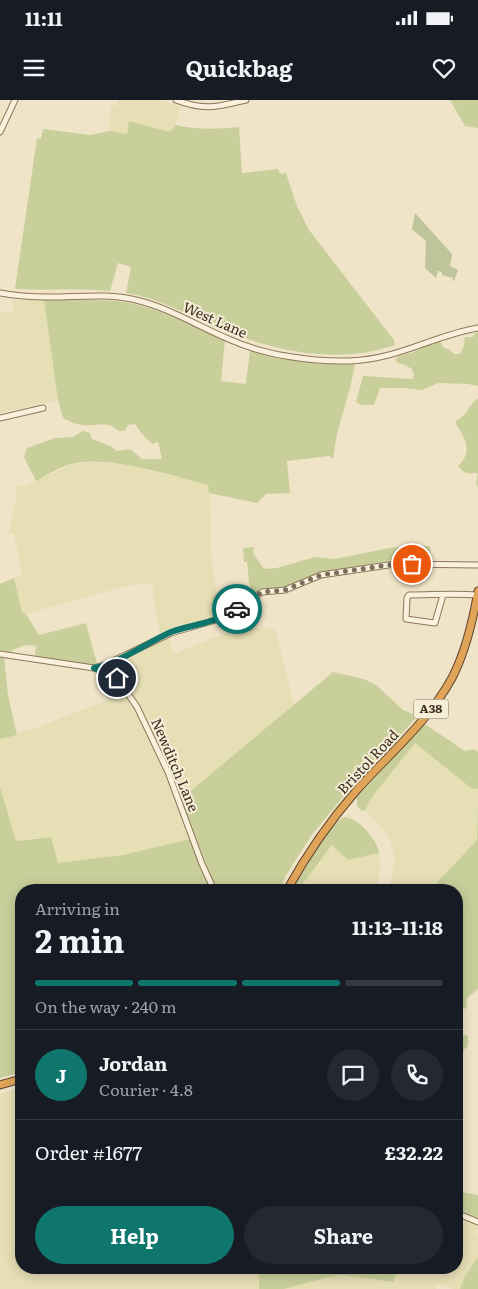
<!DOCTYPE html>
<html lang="en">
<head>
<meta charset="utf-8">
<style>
  :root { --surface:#171b24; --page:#242831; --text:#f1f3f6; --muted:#9ea1a6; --line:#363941; --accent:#0f766e }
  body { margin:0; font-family:Literata,serif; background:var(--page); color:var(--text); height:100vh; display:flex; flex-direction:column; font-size:19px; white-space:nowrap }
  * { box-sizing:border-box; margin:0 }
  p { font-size:16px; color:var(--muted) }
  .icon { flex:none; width:28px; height:28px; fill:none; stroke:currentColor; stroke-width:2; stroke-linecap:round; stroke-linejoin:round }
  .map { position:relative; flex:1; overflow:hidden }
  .side { position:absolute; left:15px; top:784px; width:448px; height:390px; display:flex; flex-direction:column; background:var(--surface); border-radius:20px; box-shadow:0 2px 12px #0003 }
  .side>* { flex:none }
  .pin { position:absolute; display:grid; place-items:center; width:42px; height:42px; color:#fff; margin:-21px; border:2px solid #fff; border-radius:50%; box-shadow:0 1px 5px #0007 }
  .courier { position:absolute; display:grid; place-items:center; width:50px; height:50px; margin:-25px; border:4px solid #0f766e; border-radius:50%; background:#fff; color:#222; box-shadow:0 1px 6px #0007 }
  .headline em { font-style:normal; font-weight:700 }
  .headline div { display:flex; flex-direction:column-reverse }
  .headline { display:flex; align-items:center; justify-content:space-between; height:85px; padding:0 20px }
  h1 { font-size:32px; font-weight:700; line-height:38px }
  .bar { display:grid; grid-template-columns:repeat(4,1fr); gap:8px 5px; align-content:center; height:60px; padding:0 20px }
  .bar i { height:6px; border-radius:4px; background:var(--line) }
  .bar .active { background:var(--accent) }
  .bar p { grid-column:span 4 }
  .line { display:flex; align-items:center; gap:12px; padding:0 20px; border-top:1px solid var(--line) }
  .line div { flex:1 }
  .round { display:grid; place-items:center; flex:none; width:52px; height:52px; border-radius:26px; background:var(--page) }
  .cta { display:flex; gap:10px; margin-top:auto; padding:10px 20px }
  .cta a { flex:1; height:58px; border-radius:30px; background:var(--accent); color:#fff; font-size:20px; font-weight:700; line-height:58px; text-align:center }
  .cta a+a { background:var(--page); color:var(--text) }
  .status { display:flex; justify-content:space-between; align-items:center; height:35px; padding:0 25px; background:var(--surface); direction:ltr }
  .status svg { height:14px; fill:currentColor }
  header { display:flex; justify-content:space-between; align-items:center; height:65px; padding:0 20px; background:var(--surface); font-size:22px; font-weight:700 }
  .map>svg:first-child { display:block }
</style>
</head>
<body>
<div class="status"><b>11:11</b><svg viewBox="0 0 49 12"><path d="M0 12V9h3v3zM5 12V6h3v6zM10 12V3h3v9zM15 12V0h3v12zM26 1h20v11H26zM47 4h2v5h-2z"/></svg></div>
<header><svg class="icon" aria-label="menu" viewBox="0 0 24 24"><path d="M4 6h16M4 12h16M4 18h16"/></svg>Quickbag<svg class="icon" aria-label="heart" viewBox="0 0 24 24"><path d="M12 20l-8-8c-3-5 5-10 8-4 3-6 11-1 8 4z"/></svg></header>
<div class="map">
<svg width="478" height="1189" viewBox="0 0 478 1189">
  <rect width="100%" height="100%" fill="#f0e4c8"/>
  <g fill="#e6deb5">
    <polygon points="118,0 162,0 180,7 176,25 170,32 130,21 127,34 110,31 111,5 118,5"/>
    <polygon points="12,200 44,200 58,300 0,313 0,211 13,213"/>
    <polygon points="92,362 128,365 209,385 212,464 220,515 177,527 161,535 156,515 152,483 126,486 26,514 22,512 14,478 22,474 14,434 9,433 17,394 15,386 26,386 71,364"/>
    <polygon points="256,528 275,529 294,604 181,699 170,669 157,641 132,593 114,565 168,536 174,554 233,530"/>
    <polygon points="126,593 167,672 190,739 123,755 58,763 51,737 33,738 16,741 0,687 0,639 41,626"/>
    <polygon points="415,643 471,688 478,689 477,740 430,790 389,790 395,757 390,740 379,724 365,710 372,697"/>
    <polygon points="332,745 349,760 379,753 380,770 376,790 298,790"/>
    <polygon points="21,988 21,1168 259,1168 259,1189 0,1189 0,994"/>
    <polygon points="456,1113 464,1113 478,1125 478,1128 475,1132 478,1134 478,1157 465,1176 460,1189 453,1189 436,1183 436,1189 284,1189 329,1177 343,1175 393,1182 398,1168 456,1168"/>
  </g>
  <g fill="#c9cf9b">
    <polygon points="450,0 478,0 478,28 465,26"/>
    <path d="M 129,21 L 170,32 L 176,25 C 197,30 217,29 239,27 L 242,73 L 278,69 L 280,74 L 286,73 L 297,106 L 309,130 L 394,240 L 395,245 C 335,266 268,250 211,225 C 183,212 157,198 126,193 L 131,167 L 118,163 L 110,191 C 78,188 47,191 15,189 L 37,38 L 41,39 L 43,29 L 90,35 L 110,31 L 127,34 Z"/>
    <path d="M 44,200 C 68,200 93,199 117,201 C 156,206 190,224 225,241 L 221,281 L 246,284 L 250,250 L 317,264 L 355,264 C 350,297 336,327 333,359 L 329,356 L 287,361 L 290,393 L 266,394 L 257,403 L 209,393 L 208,385 C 174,376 105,354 71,364 C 59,367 47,375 36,381 L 24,357 L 27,348 L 55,338 L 73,337 L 83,331 L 90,333 L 92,339 L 110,346 L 117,351 L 130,349 L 142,359 L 162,359 L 158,342 L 152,344 L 142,334 L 135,324 L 128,325 L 125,331 L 119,331 C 104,319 99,327 83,325 C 76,325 69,321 63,318 L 58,300 Z"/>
    <polygon points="478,232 478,286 468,284 438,283 422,290 402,288 380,288 374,305 361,305 356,302 363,276 412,279 414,275 412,269 405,265 398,263 395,260 399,256 411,253 439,240 444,248 449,249 454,254 460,254 464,245 465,237 473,237 475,233"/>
    <path d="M 478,299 L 478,387 L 476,383 L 478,373 C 469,374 464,374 458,366 C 474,351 465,339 455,322 L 464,315 L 475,300 Z"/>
    <polygon points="423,446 430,446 430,461 393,460 329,472 284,488 261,491 254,494 249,483 247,462 244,462 243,448 254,447 253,453 264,469 277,468 315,457 335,459 389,448"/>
    <polygon points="14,478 22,512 26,514 39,535 86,523 97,564 93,566 35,556 36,546 26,545 12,550 12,553 0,551 0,484"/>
    <polygon points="0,556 4,557 8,595 17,635 0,639"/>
    <polygon points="333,572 364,579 376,585 403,610 418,616 348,691 311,736 285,777 280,790 216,790 181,699"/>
    <polygon points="426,625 465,651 474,649 478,652 478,689 471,688 415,643 372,697 365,710 362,711 357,706 357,697 421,627"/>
    <polygon points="0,687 16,741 51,737 58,763 123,755 190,739 211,790 21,790 21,972 0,978"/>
    <polygon points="478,700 478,889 467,898 466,909 456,906 456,790 430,790 477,740"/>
    <path d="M 345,717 C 358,718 378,740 379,753 L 348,760 L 332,745 L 298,790 L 291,790 C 302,771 326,724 345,717 Z"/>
    <polygon points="456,916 462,918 456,929 461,934 468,936 468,946 456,957"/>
    <polygon points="456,1091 478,1095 478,1124 464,1113 456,1113"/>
    <polygon points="478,1157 478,1189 460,1189 465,1176"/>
    <polygon points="259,1168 398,1168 393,1182 343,1175 329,1177 284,1189 259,1189"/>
  </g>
  <polygon fill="#bfc49a" points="415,113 452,154 450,166 458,170 454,181 452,180 453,178 442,175 442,172 438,171 436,178 425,168 426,141 412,129"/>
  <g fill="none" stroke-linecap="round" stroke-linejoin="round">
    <g stroke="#8d765c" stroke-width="7">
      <g id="minor">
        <path d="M 176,0 C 205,11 217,7 246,0"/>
        <polyline points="0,32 15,0"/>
        <path d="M 0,193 C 16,196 33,197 49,197 C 78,197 108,193 136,200 C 170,208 199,227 231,240 C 264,255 313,262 350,261 C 399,259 432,236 478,228"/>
        <polyline points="0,318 43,308"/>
        <path d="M 443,495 L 435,523 L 406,519 L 407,498 L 409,495 C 432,495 454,493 477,495"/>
        <polyline points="0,554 94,568 117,578 137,607 168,672 202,764 214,790"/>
        <polyline points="94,568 107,564 171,533 226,517 262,492 285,490 321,475 395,464 478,465"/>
        <polyline points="456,1113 478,1122"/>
      </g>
    </g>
    <g stroke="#5b4430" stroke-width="9">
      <g id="highway">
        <path d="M 287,790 C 307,754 329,722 356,691 C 389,654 428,622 452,578 C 466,551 473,520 478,491"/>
        <polyline points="0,985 21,979"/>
      </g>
    </g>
    <use href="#minor" stroke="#faf1dc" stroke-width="5"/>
    <use href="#highway" stroke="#e0a458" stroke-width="7"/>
  </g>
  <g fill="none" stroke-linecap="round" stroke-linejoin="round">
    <polyline stroke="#7c6e5b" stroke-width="5" stroke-dasharray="0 9" points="237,509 262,492 285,490 321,475 395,464 412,464"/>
    <path stroke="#0f766e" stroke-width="6" d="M 117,578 L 94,568 C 118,564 148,542 171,532 C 194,524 217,523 237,509"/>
  </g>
  <g text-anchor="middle" stroke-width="4" stroke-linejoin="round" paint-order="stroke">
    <rect fill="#f7eed8" stroke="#756857" stroke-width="1" x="413.5" y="599.5" width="35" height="19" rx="4"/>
    <g font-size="12" font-weight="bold" fill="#3d2e20">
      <text x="431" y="613">A38</text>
    </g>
    <g font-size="14" fill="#3d2e20" stroke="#f7eed8">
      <text transform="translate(215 220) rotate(24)" y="5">West Lane</text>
      <text transform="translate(368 662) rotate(-47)" y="5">Bristol Road</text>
      <text transform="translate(175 665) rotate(67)" y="5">Newditch Lane</text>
    </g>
  </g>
</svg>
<div class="pin" style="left:412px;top:464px;background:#ea580c"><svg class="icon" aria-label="bag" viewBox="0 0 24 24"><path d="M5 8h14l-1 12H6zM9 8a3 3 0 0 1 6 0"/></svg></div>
<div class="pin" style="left:117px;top:578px;background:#1f2937"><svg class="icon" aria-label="home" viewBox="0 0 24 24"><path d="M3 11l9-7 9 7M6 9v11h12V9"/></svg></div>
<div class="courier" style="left:237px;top:509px"><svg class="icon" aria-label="car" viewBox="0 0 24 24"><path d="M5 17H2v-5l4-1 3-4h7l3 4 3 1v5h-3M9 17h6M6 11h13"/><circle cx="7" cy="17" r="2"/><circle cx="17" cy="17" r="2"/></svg></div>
<section class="side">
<div class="headline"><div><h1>2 min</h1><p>Arriving in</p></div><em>11:13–11:18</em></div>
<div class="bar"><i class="active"></i><i class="active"></i><i class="active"></i><i></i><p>On the way · 240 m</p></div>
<div class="line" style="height:90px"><b class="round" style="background:var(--accent);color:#fff">J</b><div><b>Jordan</b><p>Courier · 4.8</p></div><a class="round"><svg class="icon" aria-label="chat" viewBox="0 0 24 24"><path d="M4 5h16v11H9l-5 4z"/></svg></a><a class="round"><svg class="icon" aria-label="phone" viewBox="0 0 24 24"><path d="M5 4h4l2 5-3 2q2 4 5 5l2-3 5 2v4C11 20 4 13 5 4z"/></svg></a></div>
<div class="line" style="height:65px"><div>Order #1677</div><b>£32.22</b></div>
<div class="cta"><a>Help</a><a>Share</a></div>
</section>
</div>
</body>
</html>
